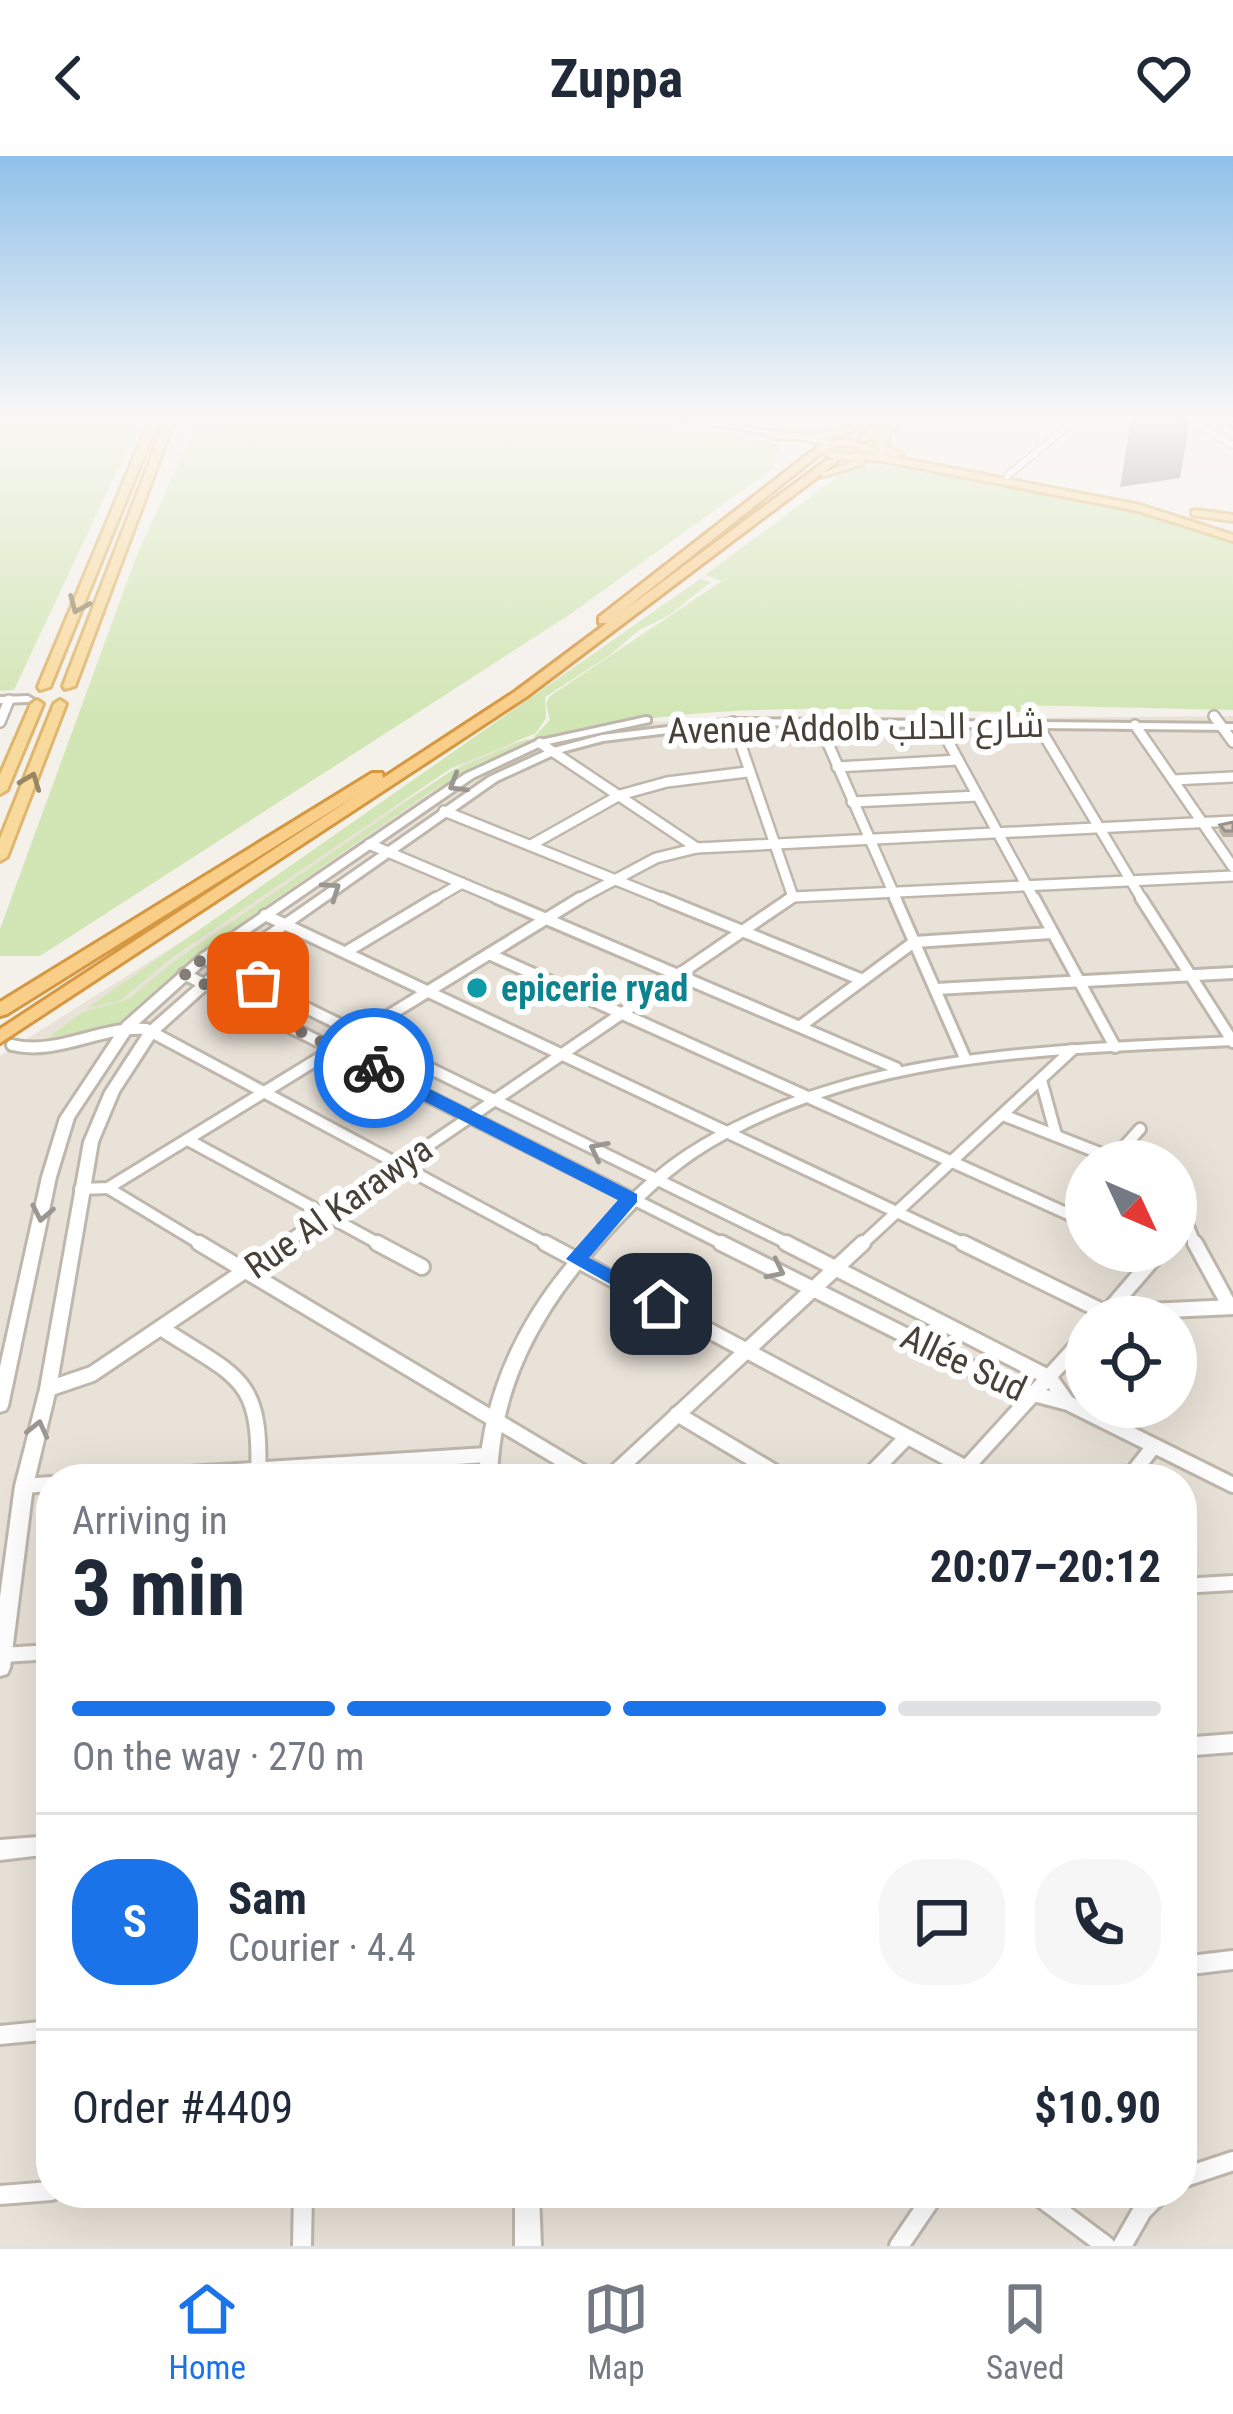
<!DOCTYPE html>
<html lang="en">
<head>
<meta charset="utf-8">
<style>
  :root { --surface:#fff; --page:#f6f6f7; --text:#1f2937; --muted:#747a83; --line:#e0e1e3; --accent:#1a73e8 }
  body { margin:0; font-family:"Roboto Condensed",Cairo,sans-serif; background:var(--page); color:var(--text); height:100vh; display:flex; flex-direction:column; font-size:45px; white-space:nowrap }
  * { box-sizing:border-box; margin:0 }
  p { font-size:39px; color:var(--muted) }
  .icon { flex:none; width:66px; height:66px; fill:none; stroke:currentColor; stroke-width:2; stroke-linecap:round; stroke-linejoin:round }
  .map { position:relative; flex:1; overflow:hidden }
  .drawer { position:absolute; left:36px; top:1308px; width:1161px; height:744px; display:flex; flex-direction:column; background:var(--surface); border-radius:48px; box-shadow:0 12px 48px #0002 }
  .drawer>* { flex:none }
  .needle { width:78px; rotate:134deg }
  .buttons { position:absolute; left:1065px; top:984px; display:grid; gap:24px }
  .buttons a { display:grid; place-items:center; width:132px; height:132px; border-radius:50%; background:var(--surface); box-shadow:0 12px 48px #0002; font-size:60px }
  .pin { position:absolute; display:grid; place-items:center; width:102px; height:102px; color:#fff; margin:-51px; border-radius:24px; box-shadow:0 6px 18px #0006 }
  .courier { position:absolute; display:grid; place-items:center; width:120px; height:120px; margin:-60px; border:9px solid #1a73e8; border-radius:50%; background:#fff; color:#222; box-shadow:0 3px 15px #0007 }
  .overview em { font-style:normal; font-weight:700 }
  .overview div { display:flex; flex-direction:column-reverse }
  .overview { display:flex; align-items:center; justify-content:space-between; height:204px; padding:0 36px }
  h1 { font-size:78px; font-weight:700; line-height:90px }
  .bar { display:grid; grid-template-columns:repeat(4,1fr); gap:18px 12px; align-content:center; height:144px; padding:0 36px }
  .bar i { height:15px; border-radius:9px; background:var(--line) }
  .bar .on { background:var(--accent) }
  .bar p { grid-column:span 4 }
  .line { display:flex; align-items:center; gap:30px; padding:0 36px; border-top:3px solid var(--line) }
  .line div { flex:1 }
  .round { display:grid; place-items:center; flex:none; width:126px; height:126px; border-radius:48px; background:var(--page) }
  header { display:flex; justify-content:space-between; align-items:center; height:156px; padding:0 36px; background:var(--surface); font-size:54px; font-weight:700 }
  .tabs { display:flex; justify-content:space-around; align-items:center; height:168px; border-top:3px solid var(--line); background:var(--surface); font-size:33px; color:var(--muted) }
  .tabs a { display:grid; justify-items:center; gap:6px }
  .tabs .on { color:var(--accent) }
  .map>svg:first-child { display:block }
</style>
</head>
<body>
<header><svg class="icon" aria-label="back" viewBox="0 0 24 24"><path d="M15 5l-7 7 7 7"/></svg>Zuppa<svg class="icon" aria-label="heart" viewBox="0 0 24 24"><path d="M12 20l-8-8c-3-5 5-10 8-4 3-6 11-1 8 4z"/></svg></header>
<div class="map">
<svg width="1233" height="2090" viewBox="0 0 1233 2090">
  <rect width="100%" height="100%" fill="#f4f0ea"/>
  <path fill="#e8e2d8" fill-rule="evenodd" d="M 1233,560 L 1233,2090 L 0,2090 L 0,900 L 488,592 L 609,566 ZM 1086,1005 L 1176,1005 L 1176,1095 L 1086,1095 ZM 1086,1161 L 1176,1161 L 1176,1251 L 1086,1251 ZM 51,1323 L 1182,1323 L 1182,2037 L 51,2037 Z"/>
  <g fill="#d2e6b5">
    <polygon points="0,263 141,263 14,534 0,535"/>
    <polygon points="198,263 637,263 780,288 772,313 569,459 40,800 0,800 0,773 135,404"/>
    <path d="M 888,307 L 1129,353 L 1233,386 L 1233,554 L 1020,549 L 1022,556 C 861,555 696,540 539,585 L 534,581 L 550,564 L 546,548 L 550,540 L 722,425 L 705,419 L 849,312 Z"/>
    <polygon points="700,423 711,426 668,460 639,474 610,499 545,541 546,562 536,577 450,613 170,803 121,844 86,853"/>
    <polygon points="527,583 534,586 482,606 430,636 195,799 116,869 47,882 83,856 129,843 173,806 451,615"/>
  </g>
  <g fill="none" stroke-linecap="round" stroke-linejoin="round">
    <polyline stroke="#d2cdc6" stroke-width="12" stroke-dasharray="12 6" stroke-linecap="butt" points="823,303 854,281"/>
    <g stroke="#bfb7ac" stroke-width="9">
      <g id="minor-far4">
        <polyline points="1186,263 1233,289"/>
        <polyline points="835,271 844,263"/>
        <polyline points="1007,320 1077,263"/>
      </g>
    </g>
    <g stroke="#bfb7ac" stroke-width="14">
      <g id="minor-far3">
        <polyline points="1032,559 1143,745"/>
        <polyline points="1214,560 1233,586"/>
        <polyline points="0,566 9,544"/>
        <polyline points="733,566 793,741"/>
        <polyline points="819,567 897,745"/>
        <polyline points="938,567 1035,745"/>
        <polyline points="1135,569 1233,711"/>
        <polyline points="540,587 697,692"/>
        <polyline points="837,611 958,604"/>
        <polyline points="1173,624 1233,621"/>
        <polyline points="852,646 978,640"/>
        <polyline points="444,655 668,745"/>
        <polyline points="369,688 504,745"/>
        <polyline points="531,689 620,639 667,626 747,616"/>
        <polyline points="431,745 462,727"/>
        <polyline points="575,745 656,702 697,692 1233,665"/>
        <polyline points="786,745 793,741 1233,720"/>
      </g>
    </g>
    <g stroke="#bfb7ac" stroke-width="16">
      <g id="minor-far2">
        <polyline points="497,742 896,912"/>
        <polyline points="661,742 860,823"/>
        <polyline points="895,742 965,902"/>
        <polyline points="1034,742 1115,891"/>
        <polyline points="1141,742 1233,886"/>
        <polyline points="265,759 969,1090"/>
        <polyline points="346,796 436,742"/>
        <polyline points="489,798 1086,1066"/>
        <polyline points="204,802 793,1090"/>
        <polyline points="184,818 727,1090"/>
        <polyline points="936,833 1233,817"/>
        <polyline points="802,869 914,786 1051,777"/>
        <path d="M 12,889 C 58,900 99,870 146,873 L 551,1090"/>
        <polyline points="1041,924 1056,979"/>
        <polyline points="1003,959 1120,1005"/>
        <polyline points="188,984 383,1090"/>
        <polyline points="1114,1002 1140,973"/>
        <polyline points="108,1032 204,1090"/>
        <polyline points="80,1033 108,1032 580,742"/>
        <polyline points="1176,1041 1196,1090"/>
        <polyline points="281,1090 791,742"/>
        <polyline points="860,1090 1072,894"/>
      </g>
    </g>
    <g stroke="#bfb7ac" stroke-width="20">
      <g id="minor-far1">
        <polyline points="199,1087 594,1323"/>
        <polyline points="377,1087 422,1111"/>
        <polyline points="545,1087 966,1312"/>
        <polyline points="721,1087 1011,1232 1068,1247 1233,1329"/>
        <polyline points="786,1087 1050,1222 1067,1246"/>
        <polyline points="963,1087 1106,1157 1233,1151"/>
        <polyline points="1195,1087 1230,1151"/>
        <polyline points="1104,1160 1160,1095"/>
        <path d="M 161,1172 C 240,1223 262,1221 258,1323"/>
        <polyline points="48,1233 92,1218 286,1087"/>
        <polyline points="677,1258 786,1323"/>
        <polyline points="966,1312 1086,1180"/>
        <polyline points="109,1323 487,1299"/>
        <polyline points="608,1323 863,1087"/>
        <polyline points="866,1323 907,1281"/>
        <polyline points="1128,1323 1154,1290"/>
        <polyline points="24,1330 51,1328"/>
        <polyline points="1182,1430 1233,1427"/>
        <polyline points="3,1499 51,1496"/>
      </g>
    </g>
    <g stroke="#bfb7ac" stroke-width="24">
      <g id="minor">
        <polyline points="1182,1810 1233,1804"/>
        <polyline points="0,1879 51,1874"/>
        <polyline points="1182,2022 1233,2005"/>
        <polyline points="1035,2037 1106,2090"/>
        <polyline points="0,2039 51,2035"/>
        <polyline points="302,2090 303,2037"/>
        <polyline points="899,2090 935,2037"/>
        <polyline points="1122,2090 1142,2055 1160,2037"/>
      </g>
    </g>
    <g stroke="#bfb7ac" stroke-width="6">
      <g id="tertiary">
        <polygon points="677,263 697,263 834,286 830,288"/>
        <polygon points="0,541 28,540 33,543 28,546 0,547"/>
        <polygon points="646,561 650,562 650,566 543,589 473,622 208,805 133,873 74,962 56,1021 8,1250 6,1254 0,1256 0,1211 42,1021 60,962 123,867 200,799 465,618 536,585"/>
        <polygon points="733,563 1233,568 1233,574 733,569 603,585 558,597 497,625 228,814 156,879 119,936 98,986 56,1233 33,1330 10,1512 7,1518 0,1520 0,1441 15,1330 40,1233 84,986 105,936 146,873 220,808 489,621 550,593 602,579"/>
        <path d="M 1233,881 L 1233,889 C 1056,898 868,898 711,991 C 666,1018 629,1056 596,1094 C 538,1160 499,1234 497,1323 L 479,1323 C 483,1236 521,1158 579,1094 C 615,1053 653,1013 701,985 C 862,891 1052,890 1233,881 Z"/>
        <polygon points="1233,1578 1233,1596 1182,1600 1182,1582"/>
        <polygon points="51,1680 51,1698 0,1704 0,1684"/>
        <polygon points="515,2037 539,2037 541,2090 515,2090"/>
      </g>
    </g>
    <g stroke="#deb66d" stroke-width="6">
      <g id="primary">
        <polygon points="150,263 159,263 50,531 40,534 38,531"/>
        <polygon points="166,263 175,263 75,530 65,533 63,530"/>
        <path d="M 898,263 L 908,263 L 890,277 L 886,290 L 902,298 L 897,301 L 884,296 L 882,299 L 1140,349 L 1233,379 L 1233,385 L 1138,355 L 883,305 L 863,304 L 863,308 L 822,321 L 822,317 L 858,304 L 834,303 L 816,294 L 816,290 L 846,282 L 879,294 L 876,291 L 878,285 L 871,283 ZM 846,288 L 877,299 L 836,297 L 827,293 Z"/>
        <polygon points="858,268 861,273 817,284 773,282 768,279 773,276 817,278"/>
        <polygon points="1196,354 1233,359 1233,365 1192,359 1192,355"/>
        <polygon points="37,544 43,548 7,634 0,638 0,619 31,548"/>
        <polygon points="60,544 66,548 7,701 0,705 0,683 54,548"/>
      </g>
    </g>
    <g stroke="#d69741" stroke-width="6">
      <g id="trunk">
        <polygon points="883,263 895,263 868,285 860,285 860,281"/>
        <polygon points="816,292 825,294 623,455 828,303 836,303 836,307 526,541 0,887 0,873 357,639 7,858 0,860 0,846 372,617 382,617 383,622 516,535 607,467 599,467 599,461"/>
      </g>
    </g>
    <use href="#minor-far4" stroke="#fff" stroke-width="6"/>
    <use href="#minor-far3" stroke="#fff" stroke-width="9"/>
    <use href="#minor-far2" stroke="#fff" stroke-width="10"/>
    <use href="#minor-far1" stroke="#fff" stroke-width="14"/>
    <use href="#minor" stroke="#fff" stroke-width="18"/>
    <use href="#tertiary" fill="#fff" fill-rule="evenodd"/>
    <use href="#primary" fill="#f9da9d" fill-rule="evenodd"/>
    <use href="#trunk" fill="#f8ce88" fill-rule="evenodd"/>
  </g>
  <g fill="#bab1a7">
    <polygon points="1217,263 1233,263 1233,274"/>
    <polygon points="1233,666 1233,681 1223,681 1219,675 1220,669"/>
    <polygon points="51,1756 51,1800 45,1782"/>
  </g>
  <polygon fill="#979088" points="1131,263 1190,263 1180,322 1120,331"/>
  <g fill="#d8cec2" stroke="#979088" stroke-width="3">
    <polygon points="1233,666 1233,675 1225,675 1220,669"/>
    <polygon points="51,1756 51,1782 45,1782"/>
  </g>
  <defs><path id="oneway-chevron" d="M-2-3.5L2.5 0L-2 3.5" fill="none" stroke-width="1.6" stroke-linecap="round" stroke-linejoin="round" transform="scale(3)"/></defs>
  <g stroke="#988665">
    <use href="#oneway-chevron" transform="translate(78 449) rotate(113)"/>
    <use href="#oneway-chevron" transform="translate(31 625) rotate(-69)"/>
  </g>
  <g stroke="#9a9692">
    <use href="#oneway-chevron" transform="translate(457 628) rotate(149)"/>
    <use href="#oneway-chevron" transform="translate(332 734) rotate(-35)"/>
    <use href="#oneway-chevron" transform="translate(598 994) rotate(-153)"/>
    <use href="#oneway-chevron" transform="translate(42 1057) rotate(101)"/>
    <use href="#oneway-chevron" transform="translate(776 1114) rotate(26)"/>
    <use href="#oneway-chevron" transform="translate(38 1273) rotate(-76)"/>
  </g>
  <linearGradient id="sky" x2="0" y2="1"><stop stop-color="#8fc1ea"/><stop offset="0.47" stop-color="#faf8f6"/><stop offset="1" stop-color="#faf8f6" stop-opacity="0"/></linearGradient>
  <rect width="1233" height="556" fill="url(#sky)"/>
  <polygon fill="#1a73e8" points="367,908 380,908 637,1038 637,1046 589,1102 669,1143 669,1153 654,1153 566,1103 618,1044 367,916"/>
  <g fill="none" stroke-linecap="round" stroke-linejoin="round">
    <polyline stroke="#847e76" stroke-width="12" stroke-dasharray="0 21.6" points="258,827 204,802 184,818 374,912"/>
  </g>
  <circle fill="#0f9aa8" stroke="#fff" stroke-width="4.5" cx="477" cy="832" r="12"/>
  <g text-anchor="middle" stroke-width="12" stroke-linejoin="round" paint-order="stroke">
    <g font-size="36" fill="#484138" stroke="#fff">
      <text transform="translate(856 571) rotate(-1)" y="13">Avenue Addolb شارع الدلب</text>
      <text transform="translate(338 1051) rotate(-35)" y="13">Rue Al Karawya</text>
      <text transform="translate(964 1206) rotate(25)" y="13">Allée Sud</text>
    </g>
    <g font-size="36" font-weight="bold" fill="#0d838f" stroke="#fff" text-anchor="start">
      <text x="501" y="845">epicerie ryad</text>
    </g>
  </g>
</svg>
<div class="buttons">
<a><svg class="needle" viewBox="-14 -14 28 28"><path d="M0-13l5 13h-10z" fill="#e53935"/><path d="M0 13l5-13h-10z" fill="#747a83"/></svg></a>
<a><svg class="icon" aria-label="locate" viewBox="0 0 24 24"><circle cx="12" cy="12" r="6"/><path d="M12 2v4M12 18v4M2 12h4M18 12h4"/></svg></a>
</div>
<div class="pin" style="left:258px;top:827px;background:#ea580c"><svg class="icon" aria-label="bag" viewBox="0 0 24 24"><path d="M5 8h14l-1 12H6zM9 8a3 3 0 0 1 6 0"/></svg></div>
<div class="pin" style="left:661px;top:1148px;background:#1f2937"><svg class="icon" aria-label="home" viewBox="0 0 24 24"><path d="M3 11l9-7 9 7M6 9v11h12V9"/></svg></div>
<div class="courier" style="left:374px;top:912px"><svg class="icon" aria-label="bike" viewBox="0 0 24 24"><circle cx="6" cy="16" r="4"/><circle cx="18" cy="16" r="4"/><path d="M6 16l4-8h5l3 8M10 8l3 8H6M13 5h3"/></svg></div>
<section class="drawer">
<div class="overview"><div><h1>3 min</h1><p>Arriving in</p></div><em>20:07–20:12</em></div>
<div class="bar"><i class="on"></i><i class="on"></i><i class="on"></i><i></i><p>On the way · 270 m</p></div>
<div class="line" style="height:216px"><b class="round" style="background:var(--accent);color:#fff">S</b><div><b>Sam</b><p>Courier · 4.4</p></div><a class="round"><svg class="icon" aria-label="chat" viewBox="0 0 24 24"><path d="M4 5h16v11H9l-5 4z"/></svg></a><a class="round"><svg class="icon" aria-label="phone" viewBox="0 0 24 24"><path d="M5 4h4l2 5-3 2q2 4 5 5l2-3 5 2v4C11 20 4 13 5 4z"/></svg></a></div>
<div class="line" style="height:156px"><div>Order #4409</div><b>$10.90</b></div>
</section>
</div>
<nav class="tabs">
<a class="on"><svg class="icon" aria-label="home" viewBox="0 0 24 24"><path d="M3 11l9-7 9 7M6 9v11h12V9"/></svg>Home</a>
<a><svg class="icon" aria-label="map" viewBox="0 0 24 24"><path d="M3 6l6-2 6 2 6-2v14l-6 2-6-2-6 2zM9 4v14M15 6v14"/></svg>Map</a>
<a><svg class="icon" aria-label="saved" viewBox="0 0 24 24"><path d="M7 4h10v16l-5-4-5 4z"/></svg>Saved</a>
</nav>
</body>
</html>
